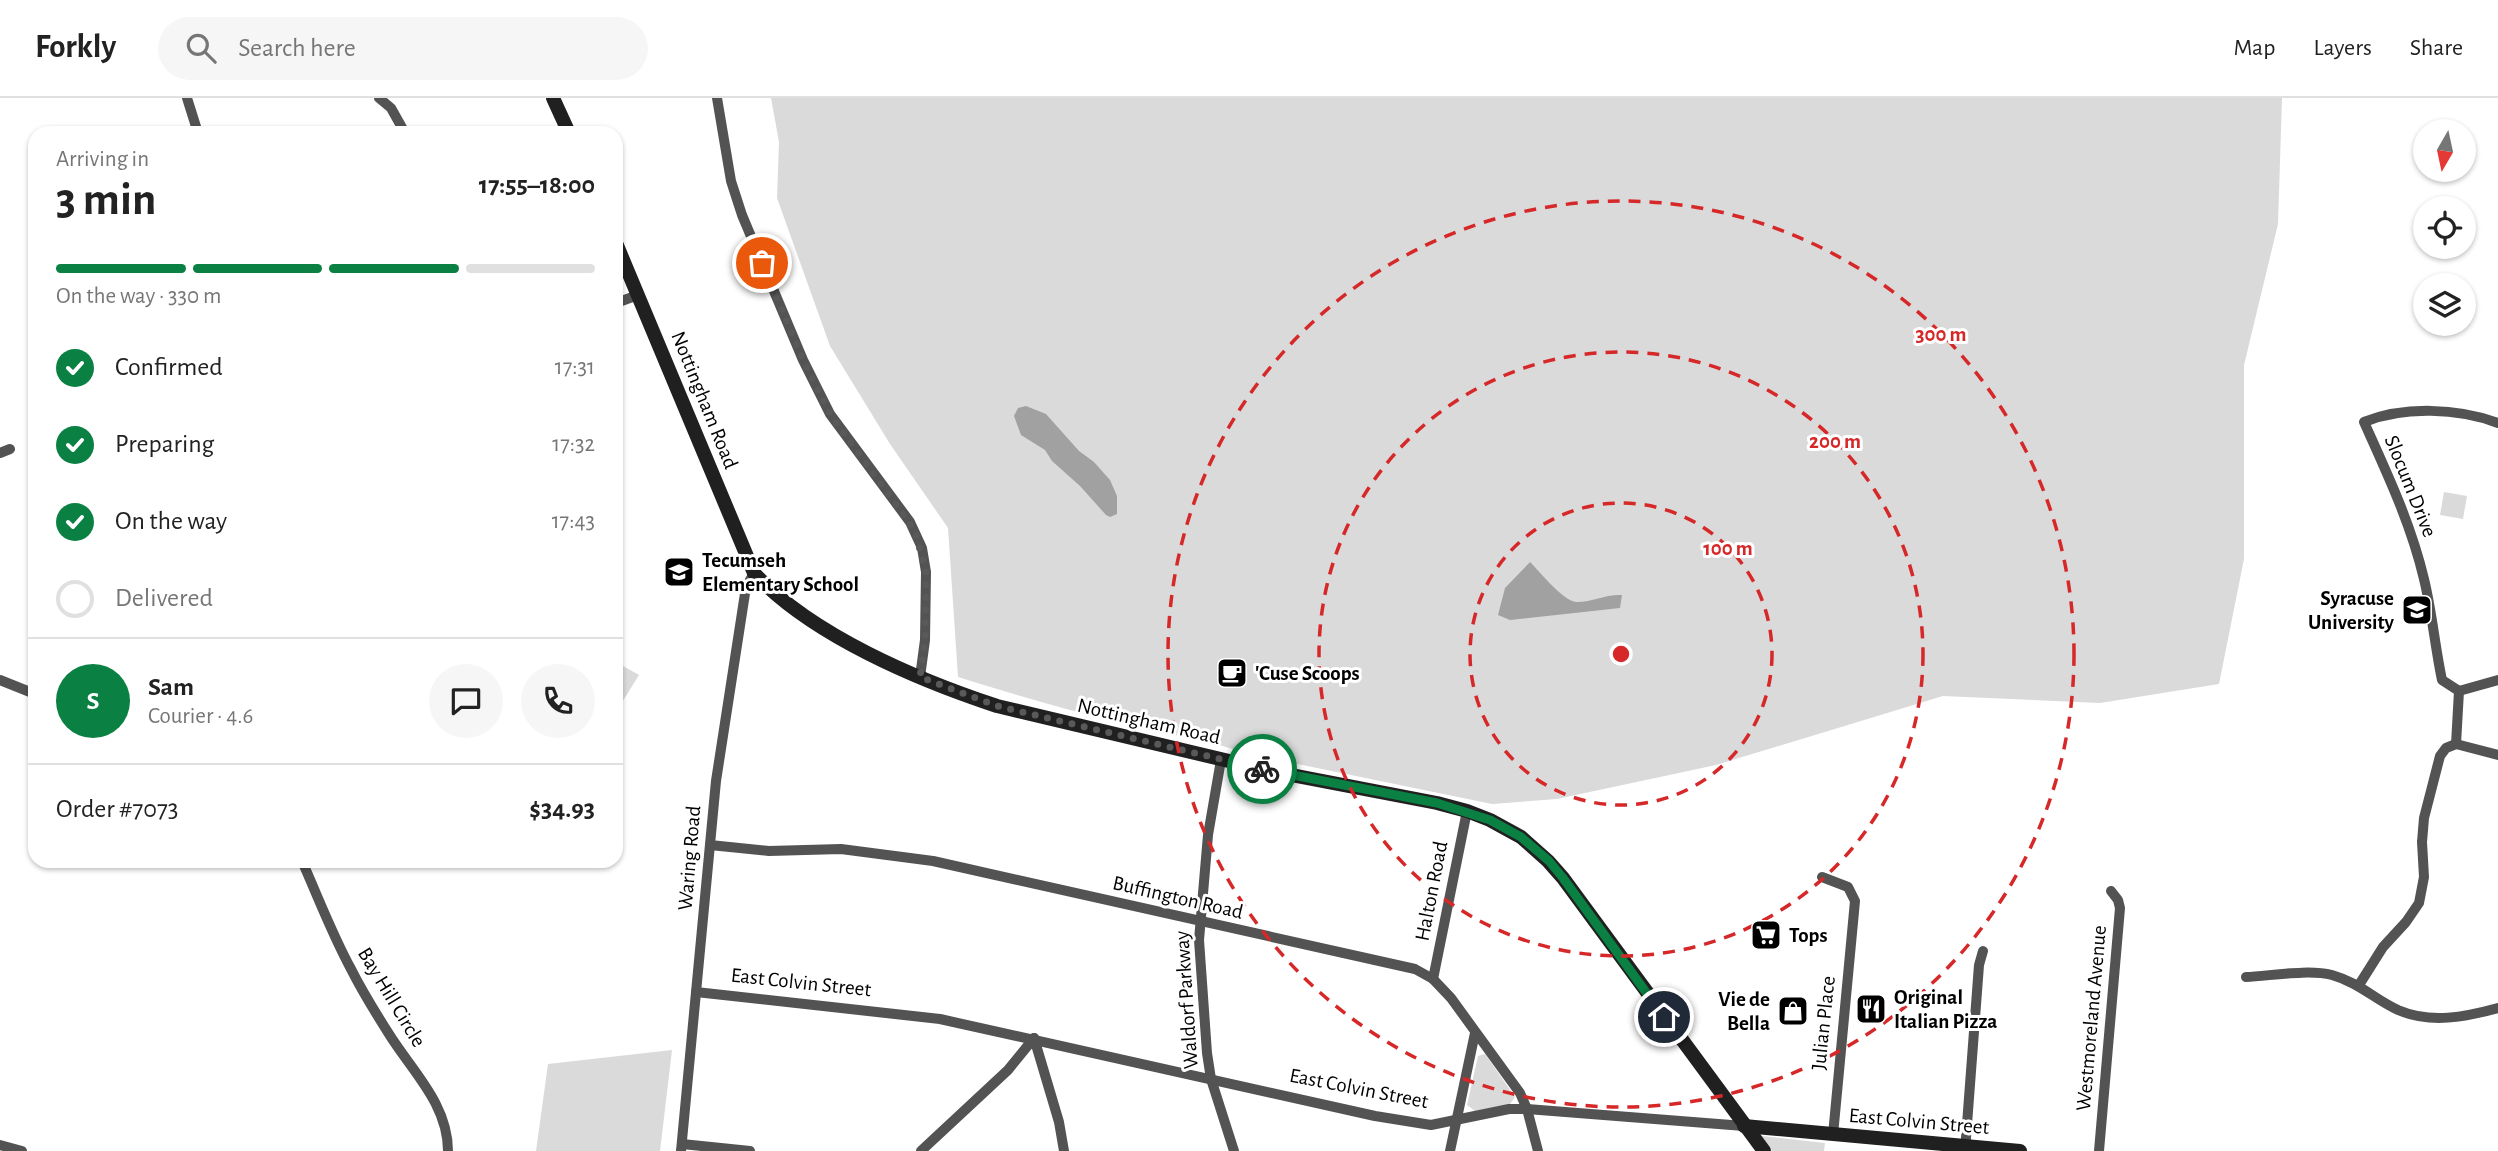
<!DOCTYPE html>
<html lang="en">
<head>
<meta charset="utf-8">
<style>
  :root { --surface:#fff; --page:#f6f6f6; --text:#222; --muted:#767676; --line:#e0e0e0; --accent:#0b8043 }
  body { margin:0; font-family:"Alegreya Sans",sans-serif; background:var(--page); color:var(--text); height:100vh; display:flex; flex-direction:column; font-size:26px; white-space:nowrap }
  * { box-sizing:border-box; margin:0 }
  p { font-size:23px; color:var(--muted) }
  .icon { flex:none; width:38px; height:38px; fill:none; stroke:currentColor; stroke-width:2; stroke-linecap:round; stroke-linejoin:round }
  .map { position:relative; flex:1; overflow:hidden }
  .side { position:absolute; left:28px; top:28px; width:595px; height:742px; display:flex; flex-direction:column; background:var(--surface); border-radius:21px; box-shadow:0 2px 5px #0004 }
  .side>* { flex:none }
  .needle { width:46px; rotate:189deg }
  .buttons { position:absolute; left:2413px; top:21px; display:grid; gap:14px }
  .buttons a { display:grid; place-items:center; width:63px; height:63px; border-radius:50%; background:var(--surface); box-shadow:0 2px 5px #0004; font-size:35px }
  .pin { position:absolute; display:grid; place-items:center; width:60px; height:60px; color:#fff; margin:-30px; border:4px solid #fff; border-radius:50%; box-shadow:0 2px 7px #0007 }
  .courier { position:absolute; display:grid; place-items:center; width:70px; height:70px; margin:-35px; border:5px solid #0b8043; border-radius:50%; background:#fff; color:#222; box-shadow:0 2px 9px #0007 }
  .head em { font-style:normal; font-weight:600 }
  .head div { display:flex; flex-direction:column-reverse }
  .head { display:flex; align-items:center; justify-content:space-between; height:119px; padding:0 28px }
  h1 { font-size:46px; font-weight:600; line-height:52px }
  .bar { display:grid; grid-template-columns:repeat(4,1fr); gap:10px 7px; align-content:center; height:84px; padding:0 28px }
  .bar i { height:9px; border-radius:5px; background:var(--line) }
  .bar .active { background:var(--accent) }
  .bar p { grid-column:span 4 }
  .line { display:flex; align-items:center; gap:18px; padding:0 28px; border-top:2px solid var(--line) }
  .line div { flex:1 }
  .round { display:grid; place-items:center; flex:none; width:74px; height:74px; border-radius:37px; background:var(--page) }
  ol { padding:0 28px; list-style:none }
  li { display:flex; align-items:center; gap:21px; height:77px }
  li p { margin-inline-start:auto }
  li .icon { padding:7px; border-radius:50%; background:var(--accent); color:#fff; stroke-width:4 }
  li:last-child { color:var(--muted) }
  li i { width:38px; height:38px; border:4px solid var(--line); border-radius:50% }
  header { display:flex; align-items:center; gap:42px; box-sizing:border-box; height:98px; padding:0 35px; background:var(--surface); border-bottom:2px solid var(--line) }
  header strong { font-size:33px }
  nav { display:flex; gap:38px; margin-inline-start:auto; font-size:24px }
  .search { width:490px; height:63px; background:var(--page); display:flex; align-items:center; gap:18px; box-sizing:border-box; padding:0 24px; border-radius:38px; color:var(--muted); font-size:26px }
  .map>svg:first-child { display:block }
</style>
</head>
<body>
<header>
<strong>Forkly</strong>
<div class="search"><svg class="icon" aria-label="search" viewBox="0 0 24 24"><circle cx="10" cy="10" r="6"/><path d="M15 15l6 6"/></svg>Search here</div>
<nav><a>Map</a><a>Layers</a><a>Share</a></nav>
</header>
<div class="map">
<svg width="2498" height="1053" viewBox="0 0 2498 1053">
  <rect width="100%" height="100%" fill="#fff"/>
  <g fill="#dadada">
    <path d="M 771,0 L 2282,0 L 2278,126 L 2244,267 L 2244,461 L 2219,586 L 2100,605 L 1943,598 L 1716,667 L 1557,701 L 1492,706 L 1244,655 C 1210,642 1175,638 1139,630 C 1078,615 1018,598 958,579 L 948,430 L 890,346 L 830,248 L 777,100 L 779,44 Z"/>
    <polygon points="2444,394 2467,398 2463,421 2440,417"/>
    <polygon points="616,564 639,577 616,614"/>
    <polygon points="672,952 660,1053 536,1053 548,966"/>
    <polygon points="1485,956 1515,999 1510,1006 1475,1013 1467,1007 1478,958"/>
    <polygon points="1762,1038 1825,1045 1824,1053 1772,1053"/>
  </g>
  <g fill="#a1a1a1">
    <polygon points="1026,308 1046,316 1079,353 1094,364 1110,382 1117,398 1117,416 1110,419 1106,417 1080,388 1052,363 1045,352 1021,337 1014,318 1018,310"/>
    <path d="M 1530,464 C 1540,474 1564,504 1577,504 C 1593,504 1606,496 1622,497 L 1620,510 L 1510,522 L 1498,517 L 1505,490 Z"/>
  </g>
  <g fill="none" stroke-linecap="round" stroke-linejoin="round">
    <g stroke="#535353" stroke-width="10">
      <polyline points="187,0 198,35"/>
      <polyline points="379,0 391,10 405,35"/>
      <polyline points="717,0 731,83 742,117 803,262 830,316 910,424 922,450 926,474 925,542 920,579"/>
      <polyline points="616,205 638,197"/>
      <polyline points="0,355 10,351"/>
      <polyline points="0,582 35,596"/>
      <polyline points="2459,593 2498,582"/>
      <polyline points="2456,646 2498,657"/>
      <polyline points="1221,662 1208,737 1199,842 1207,955 1211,981 1234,1053"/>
      <polyline points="710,747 769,753 841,751 933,763 1415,871 1433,881 1451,900 1520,995 1527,1011 1538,1053"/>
      <path d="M 302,763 C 318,799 332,836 351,871 C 362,893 375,914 389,936 C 412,973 448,1006 448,1053"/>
      <polyline points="1822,779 1848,789 1855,803 1833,1037"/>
      <path d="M 2246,879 C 2270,878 2308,871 2332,877 C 2360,885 2374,901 2398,912 C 2431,926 2465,919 2498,910"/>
      <polyline points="1433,881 1467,713"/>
      <path d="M 2359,887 L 2383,849 L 2406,824 L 2419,805 L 2424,779 L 2422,744 L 2424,720 L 2440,658 L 2446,650 L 2456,646 L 2459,593 L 2442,582 C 2435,549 2432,514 2424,481 C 2411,426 2387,375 2364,324 C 2404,308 2458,310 2498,325"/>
      <polyline points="696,894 940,921 1375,1018 1431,1027 1509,1011 1527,1011 1744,1028"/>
      <polyline points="1034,940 1059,1024 1064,1053"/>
      <polyline points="682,1046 750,1053"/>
      <polyline points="0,1047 22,1053"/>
      <polyline points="681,1053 716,683 746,489 754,475"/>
      <polyline points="921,1053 1008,972 1034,940"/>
      <polyline points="1450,1053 1475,935"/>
      <polyline points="1965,1053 1979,867 1983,853"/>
      <polyline points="2099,1053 2120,810 2118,802 2111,793"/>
    </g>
    <g stroke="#202020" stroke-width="14">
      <polyline points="553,0 569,35"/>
      <path d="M 616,145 L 754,475 C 811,537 918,582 997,608 L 1271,673 L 1437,705 L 1467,713 L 1490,722 L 1521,739 L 1548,763 L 1563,780 L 1764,1053"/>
      <polyline points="1744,1028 2020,1053"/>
    </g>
  </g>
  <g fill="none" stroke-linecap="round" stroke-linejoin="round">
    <polyline stroke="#595959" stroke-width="7" stroke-dasharray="0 12.6" points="762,165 803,262 830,316 915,433 926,474 925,542 920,579 997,608 1262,671"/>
    <polyline stroke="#0b8043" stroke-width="9" points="1262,671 1437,705 1490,722 1521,739 1549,763 1563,780 1664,919"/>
  </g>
  <g fill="none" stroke="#d62828" stroke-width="3.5" stroke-dasharray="12 9">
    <circle cx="1621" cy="556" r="151"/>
    <circle cx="1621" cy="556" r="302"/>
    <circle cx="1621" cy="556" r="453"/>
  </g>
  <defs>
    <g id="school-square" transform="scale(1.575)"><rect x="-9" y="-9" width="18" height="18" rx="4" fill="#000" stroke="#fff"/><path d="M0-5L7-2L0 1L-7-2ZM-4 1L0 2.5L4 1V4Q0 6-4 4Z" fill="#fff"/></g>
    <g id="university-square" transform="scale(1.575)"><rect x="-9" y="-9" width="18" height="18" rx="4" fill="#000" stroke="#fff"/><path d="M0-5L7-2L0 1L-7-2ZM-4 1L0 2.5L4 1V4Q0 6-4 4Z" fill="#fff"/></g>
    <g id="cafe-square" transform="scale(1.575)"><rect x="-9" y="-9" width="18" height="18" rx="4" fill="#000" stroke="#fff"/><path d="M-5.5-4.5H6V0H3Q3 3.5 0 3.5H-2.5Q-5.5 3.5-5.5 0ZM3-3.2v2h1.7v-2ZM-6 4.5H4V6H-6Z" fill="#fff"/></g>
    <g id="supermarket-square" transform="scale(1.575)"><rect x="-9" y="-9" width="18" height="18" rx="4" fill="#000" stroke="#fff"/><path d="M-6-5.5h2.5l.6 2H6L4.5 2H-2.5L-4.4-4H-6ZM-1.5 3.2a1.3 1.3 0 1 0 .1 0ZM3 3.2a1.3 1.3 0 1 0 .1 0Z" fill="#fff"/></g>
    <g id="restaurant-square" transform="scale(1.575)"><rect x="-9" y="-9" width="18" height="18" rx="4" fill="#000" stroke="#fff"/><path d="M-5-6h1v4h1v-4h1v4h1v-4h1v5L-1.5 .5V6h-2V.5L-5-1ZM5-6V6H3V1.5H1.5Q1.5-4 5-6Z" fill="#fff"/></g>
    <g id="shop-square" transform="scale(1.575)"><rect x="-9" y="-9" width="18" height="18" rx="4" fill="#000" stroke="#fff"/><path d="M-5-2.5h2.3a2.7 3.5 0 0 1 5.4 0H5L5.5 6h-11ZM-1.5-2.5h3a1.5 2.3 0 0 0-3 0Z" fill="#fff"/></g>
  </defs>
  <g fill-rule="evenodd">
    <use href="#school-square" x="679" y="474"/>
    <use href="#university-square" x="2417" y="512"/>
    <use href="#cafe-square" x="1232" y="575"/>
    <use href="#supermarket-square" x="1766" y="837"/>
    <use href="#restaurant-square" x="1871" y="911"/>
    <use href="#shop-square" x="1793" y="913"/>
  </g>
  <g text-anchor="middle" stroke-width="6" stroke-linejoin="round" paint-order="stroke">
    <g font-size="21" fill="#000" stroke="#fff">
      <text transform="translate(705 302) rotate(68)" y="7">Nottingham Road</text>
      <text transform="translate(2411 388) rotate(68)" y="7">Slocum Drive</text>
      <text transform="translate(1149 623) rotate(13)" y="7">Nottingham Road</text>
      <text transform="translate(689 760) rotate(-85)" y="7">Waring Road</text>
      <text transform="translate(1431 793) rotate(-79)" y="7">Halton Road</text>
      <text transform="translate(1178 799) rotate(13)" y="7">Buffington Road</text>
      <text transform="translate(801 884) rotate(6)" y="7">East Colvin Street</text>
      <text transform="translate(392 899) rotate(59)" y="7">Bay Hill Circle</text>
      <text transform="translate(1186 902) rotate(-94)" y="7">Waldorf Parkway</text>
      <text transform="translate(2091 920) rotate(-85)" y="7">Westmoreland Avenue</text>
      <text transform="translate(1823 925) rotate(-84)" y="7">Julian Place</text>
      <text transform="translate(1359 990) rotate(11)" y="7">East Colvin Street</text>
      <text transform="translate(1919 1023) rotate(5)" y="7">East Colvin Street</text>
    </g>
    <g font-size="21" font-weight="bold" fill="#000" stroke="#fff" text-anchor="start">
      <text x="702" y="469">Tecumseh<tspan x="702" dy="24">Elementary School</tspan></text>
      <text x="2394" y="507" text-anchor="end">Syracuse<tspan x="2394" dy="24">University</tspan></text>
      <text x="1255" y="582">'Cuse Scoops</text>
      <text x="1789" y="844">Tops</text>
      <text x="1894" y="906">Original<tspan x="1894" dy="24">Italian Pizza</tspan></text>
      <text x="1770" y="908" text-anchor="end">Vie de<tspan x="1770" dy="24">Bella</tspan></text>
    </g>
  </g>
  <circle cx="1621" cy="556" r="10" fill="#d62828" stroke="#fff" stroke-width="3.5"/>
  <g font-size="21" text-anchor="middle" font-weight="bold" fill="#d62828" stroke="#fff" stroke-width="6" stroke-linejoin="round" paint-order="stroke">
    <text x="1941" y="243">300 m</text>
    <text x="1835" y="350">200 m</text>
    <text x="1728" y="457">100 m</text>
  </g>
</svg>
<div class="buttons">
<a><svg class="needle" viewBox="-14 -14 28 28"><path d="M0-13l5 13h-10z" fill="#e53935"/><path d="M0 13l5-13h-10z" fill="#767676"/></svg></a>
<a><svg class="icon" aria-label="locate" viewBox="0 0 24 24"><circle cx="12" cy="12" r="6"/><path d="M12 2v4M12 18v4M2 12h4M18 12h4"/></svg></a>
<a><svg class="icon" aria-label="layers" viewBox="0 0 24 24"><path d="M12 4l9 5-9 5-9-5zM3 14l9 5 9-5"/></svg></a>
</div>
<div class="pin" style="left:762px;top:165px;background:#ea580c"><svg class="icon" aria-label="bag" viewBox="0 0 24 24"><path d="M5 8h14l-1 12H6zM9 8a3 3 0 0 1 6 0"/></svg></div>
<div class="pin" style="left:1664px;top:919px;background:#1f2937"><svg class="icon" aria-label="home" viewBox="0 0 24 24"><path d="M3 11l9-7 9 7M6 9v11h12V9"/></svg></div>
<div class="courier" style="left:1262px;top:671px"><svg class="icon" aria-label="bike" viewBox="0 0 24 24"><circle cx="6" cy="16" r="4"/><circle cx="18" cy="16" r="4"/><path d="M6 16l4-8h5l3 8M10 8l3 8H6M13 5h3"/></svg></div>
<section class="side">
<div class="head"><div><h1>3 min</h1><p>Arriving in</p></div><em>17:55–18:00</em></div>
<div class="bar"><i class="active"></i><i class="active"></i><i class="active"></i><i></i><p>On the way · 330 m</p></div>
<ol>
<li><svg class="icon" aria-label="check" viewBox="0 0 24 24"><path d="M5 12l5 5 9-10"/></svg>Confirmed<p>17:31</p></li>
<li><svg class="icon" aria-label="check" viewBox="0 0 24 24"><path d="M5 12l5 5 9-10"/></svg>Preparing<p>17:32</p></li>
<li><svg class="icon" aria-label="check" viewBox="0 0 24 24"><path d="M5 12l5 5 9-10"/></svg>On the way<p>17:43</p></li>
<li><i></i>Delivered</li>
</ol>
<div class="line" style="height:126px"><b class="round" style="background:var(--accent);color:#fff">S</b><div><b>Sam</b><p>Courier · 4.6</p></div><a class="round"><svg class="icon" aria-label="chat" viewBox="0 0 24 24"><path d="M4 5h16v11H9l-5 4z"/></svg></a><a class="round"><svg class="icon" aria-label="phone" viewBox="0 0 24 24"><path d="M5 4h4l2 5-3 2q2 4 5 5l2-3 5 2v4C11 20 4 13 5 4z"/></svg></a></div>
<div class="line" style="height:91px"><div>Order #7073</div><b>$34.93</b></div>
</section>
</div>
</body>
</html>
